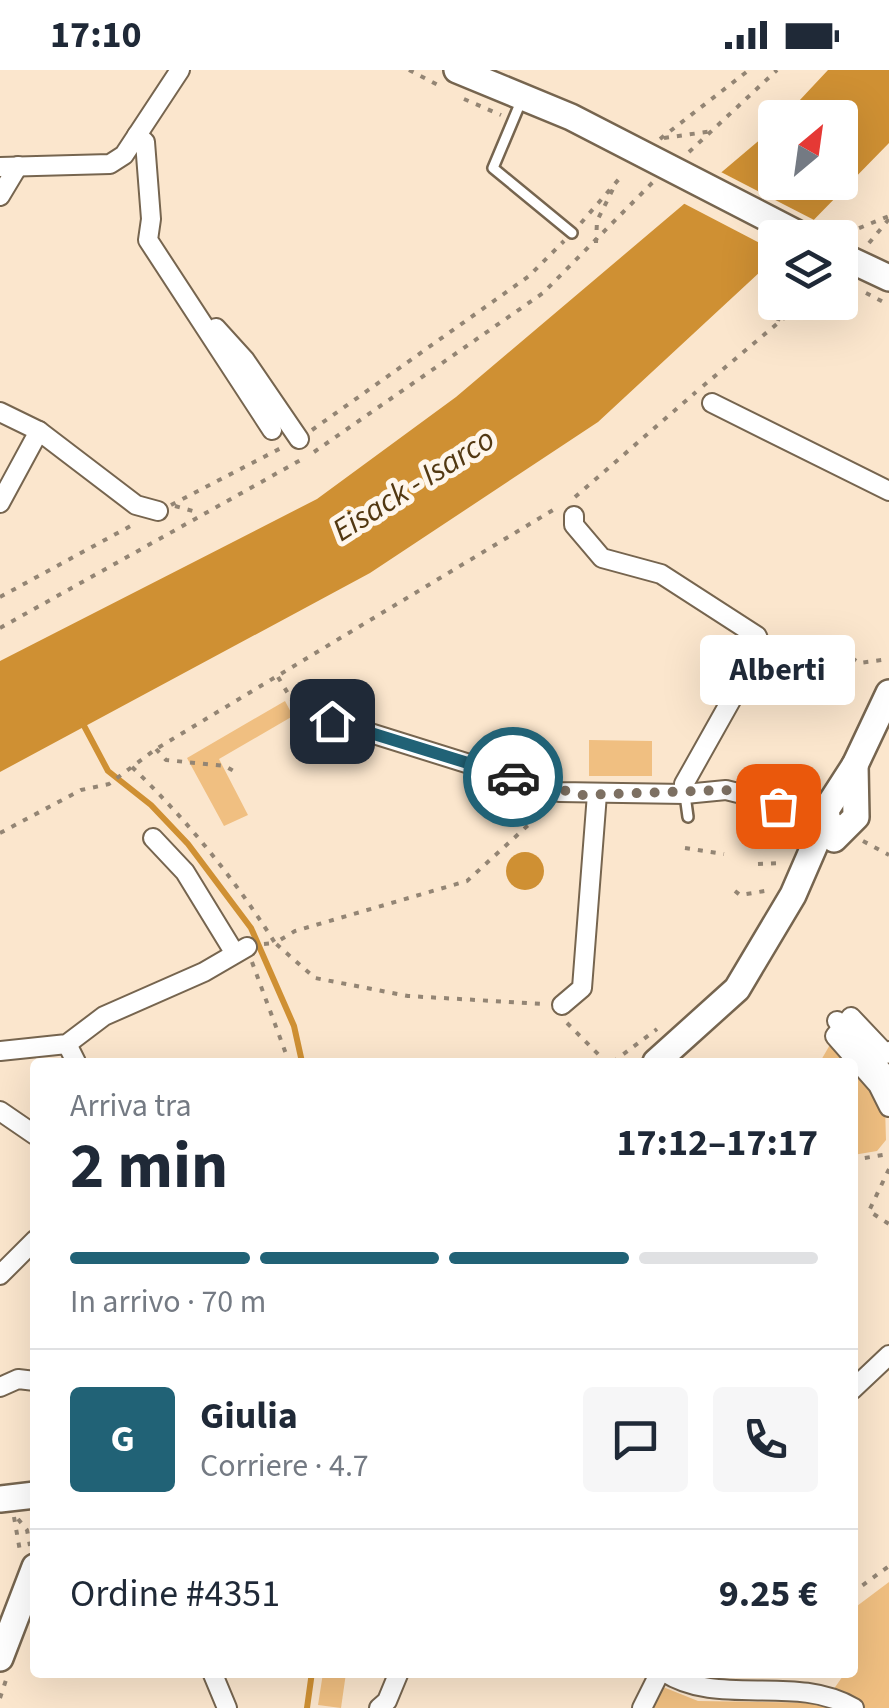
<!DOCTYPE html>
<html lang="it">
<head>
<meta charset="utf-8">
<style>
  :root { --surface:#fff; --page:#f6f6f7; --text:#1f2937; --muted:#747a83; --line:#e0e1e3; --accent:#216276 }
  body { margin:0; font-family:"Source Sans 3",sans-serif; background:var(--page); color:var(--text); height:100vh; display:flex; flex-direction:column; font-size:38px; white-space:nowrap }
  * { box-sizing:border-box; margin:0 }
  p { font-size:32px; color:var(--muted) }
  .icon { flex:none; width:55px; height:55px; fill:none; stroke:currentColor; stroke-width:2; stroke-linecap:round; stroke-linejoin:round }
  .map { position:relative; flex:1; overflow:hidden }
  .drawer { position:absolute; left:30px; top:988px; width:828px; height:620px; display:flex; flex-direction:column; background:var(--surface); border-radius:10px; box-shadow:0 10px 40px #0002 }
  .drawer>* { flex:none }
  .needle { width:65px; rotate:29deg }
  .fabs { position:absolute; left:758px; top:30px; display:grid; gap:20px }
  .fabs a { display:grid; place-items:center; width:100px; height:100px; border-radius:10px; background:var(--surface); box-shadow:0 10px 40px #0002; font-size:50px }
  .pin { position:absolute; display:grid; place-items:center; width:85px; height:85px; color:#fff; margin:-42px; border-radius:20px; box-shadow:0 5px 15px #0006 }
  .courier { position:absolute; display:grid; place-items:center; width:100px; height:100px; margin:-50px; border:8px solid #216276; border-radius:50%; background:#fff; color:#222; box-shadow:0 2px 12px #0007 }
  .bubble { position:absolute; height:70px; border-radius:10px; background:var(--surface); box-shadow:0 10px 40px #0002; font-size:32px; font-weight:700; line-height:70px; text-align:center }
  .head em { font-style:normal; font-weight:700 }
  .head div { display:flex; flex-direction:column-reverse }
  .head { display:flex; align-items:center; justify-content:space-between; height:170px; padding:0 40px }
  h1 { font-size:65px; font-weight:700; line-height:75px }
  .bar { display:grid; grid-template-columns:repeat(4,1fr); gap:15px 10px; align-content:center; height:120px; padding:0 40px }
  .bar i { height:12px; border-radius:8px; background:var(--line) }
  .bar .selected { background:var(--accent) }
  .bar p { grid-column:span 4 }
  .line { display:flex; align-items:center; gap:25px; padding:0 40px; border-top:2px solid var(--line) }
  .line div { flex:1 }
  .round { display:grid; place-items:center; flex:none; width:105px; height:105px; border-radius:10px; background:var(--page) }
  .status { display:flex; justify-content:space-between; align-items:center; height:70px; padding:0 50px; background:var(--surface); direction:ltr }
  .status svg { height:28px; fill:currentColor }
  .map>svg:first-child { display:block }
</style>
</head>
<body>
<div class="status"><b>17:10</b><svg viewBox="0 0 49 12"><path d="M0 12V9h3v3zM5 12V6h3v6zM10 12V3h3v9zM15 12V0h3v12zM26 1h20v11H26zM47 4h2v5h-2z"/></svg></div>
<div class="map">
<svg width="889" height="1638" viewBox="0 0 889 1638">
  <rect width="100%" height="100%" fill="#fbe6cd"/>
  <g fill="#f0bf81">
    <polygon points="285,631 293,646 219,689 248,745 224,756 187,688"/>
    <polygon points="589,670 652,671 652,706 589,706"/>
    <polygon points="835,966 885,1036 886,1070 877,1081 853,1085 852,992 820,992"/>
    <polygon points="889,1512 889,1638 653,1638 663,1617 698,1631 824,1633 845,1603 852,1602 853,1539"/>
    <polygon points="323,1603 346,1603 341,1638 318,1635"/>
  </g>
  <g fill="#cf9033">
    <polygon points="828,0 889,0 889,73 797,167 775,168 775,188 598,352 370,503 0,702 0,591 317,429 456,327 775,57 775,112 840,112 840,48 784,47"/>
    <circle cx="525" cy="801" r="19"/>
  </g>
  <polygon fill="#fbe6cd" points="719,101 820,153 804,168 775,168 775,181 681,132"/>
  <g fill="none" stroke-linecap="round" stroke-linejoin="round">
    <g stroke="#cf9033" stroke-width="6">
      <polyline points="82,652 108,701 151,735 188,774 251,858 294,956 302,992"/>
      <polyline points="307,1638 312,1602"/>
    </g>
    <g stroke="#76654f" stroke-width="14">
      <g id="lane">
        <polyline points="522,29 493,98 572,163"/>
        <polyline points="685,725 688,747"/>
      </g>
    </g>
    <g stroke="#76654f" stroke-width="22">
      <g id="street">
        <polyline points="137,65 145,72 151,149 148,170 272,360"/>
        <polyline points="0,97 110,94 124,85 180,0"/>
        <polyline points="0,126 18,96"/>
        <polyline points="216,258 245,290 299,369"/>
        <polyline points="712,333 889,421"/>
        <polyline points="0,342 39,361 136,435 158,441"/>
        <polyline points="0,433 39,361"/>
        <polyline points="574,446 574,455 602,488 661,504 757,566 761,577 684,714 685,724"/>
        <polyline points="332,651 559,722 685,724 726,720 826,745"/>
        <polyline points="153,768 185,802 234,882"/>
        <polyline points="562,935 582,918 597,724"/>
        <polyline points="837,951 889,1008"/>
        <polyline points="67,974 76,992"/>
        <polyline points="0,981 67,974 104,946 204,902 247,877"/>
        <polyline points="889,981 886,984 851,947 835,966 878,1015 889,1037"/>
        <polyline points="0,1041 35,1065"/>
        <polyline points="0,1205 35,1170"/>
        <polyline points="0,1317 18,1309 35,1311"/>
        <polyline points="852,1320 889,1285"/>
        <polyline points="212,1602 227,1638"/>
        <path d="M 664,1602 C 719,1638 794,1603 854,1638"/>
        <polyline points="379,1638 387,1631 399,1602"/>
        <polyline points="642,1638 660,1602"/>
      </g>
    </g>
    <g stroke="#76654f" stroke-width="30">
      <g id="secondary">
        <polyline points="457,0 571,47 806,168"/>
        <polyline points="840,185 889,208"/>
        <polyline points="841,760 828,753 826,740 855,695 889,623"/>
        <polyline points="834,769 856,747 855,695"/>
        <polyline points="656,992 737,919 793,825 826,749"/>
        <polyline points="0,1429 35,1425"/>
        <polyline points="0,1588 35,1497"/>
      </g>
    </g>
    <g stroke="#938574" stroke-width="4" stroke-dasharray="5 8" stroke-linecap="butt">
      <polyline points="409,0 442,17"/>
      <polyline points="464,29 501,45"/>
      <polyline points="664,68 713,61"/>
      <polyline points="660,69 749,0"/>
      <polyline points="689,82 777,0"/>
      <polyline points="581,153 619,109"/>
      <polyline points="847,163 889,146"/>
      <polyline points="596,173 597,151 614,117"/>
      <polyline points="869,173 889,149"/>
      <polyline points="866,223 889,235"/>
      <polyline points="778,251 784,232"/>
      <polyline points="703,316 803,232"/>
      <polyline points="312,360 529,206 564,171"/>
      <polyline points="314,382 543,223 653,112"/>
      <polyline points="575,427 696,322"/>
      <polyline points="171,435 283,377"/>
      <polyline points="175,436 200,443"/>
      <polyline points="0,527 136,453"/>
      <polyline points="0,558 306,387"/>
      <polyline points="852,588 859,593 889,589"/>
      <polyline points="278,607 307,655 316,650"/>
      <polyline points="156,679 166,690 225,696 239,704"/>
      <path d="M 132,697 C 187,750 234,808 275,873 L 295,861 L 467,811 L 548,737"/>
      <polyline points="0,763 81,720 109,714 156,679 558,437"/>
      <polyline points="863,771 889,785"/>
      <polyline points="685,778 724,784"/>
      <polyline points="758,794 783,793"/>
      <polyline points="735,821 740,825 771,820"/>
      <polyline points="264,874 275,873 315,908 408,926 545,934"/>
      <polyline points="252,892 289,992"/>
      <polyline points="567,953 606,992"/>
      <polyline points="613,992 657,959"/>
      <polyline points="852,1090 889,1084"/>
      <polyline points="889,1099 869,1141 889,1154"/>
      <polyline points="14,1447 20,1481"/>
      <polyline points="18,1449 27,1460 30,1476"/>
      <polyline points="852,1523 889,1496"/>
      <polyline points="0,1628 6,1610"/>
    </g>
    <use href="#lane" stroke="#fff" stroke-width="9"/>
    <use href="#street" stroke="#fff" stroke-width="18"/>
    <use href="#secondary" stroke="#fff" stroke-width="25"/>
    <polyline stroke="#938574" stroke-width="4" stroke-dasharray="5 8" stroke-linecap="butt" points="840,168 853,174"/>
  </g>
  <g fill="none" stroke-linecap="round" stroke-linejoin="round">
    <polyline stroke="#7d7062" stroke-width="10" stroke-dasharray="0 18" points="513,707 582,725 726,720 778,736"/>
    <polyline stroke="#216276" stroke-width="12" points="332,651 513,707"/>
  </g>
  <g text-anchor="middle" stroke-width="10" stroke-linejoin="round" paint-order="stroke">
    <g font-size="32" font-style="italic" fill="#523812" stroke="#fef6ec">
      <text transform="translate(413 414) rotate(-32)" y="11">Eisack - Isarco</text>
    </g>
  </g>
</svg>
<div class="fabs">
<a><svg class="needle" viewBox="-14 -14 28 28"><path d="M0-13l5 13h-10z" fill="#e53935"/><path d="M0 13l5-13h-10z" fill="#747a83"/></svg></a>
<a><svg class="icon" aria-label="layers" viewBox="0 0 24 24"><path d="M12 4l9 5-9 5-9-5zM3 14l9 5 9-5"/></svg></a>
</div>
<div class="pin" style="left:778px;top:736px;background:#ea580c"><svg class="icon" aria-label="bag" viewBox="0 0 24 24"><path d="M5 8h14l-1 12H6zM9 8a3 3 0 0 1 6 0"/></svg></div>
<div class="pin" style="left:332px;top:651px;background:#1f2937"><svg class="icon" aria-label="home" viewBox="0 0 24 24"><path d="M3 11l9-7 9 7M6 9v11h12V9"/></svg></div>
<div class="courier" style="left:513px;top:707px"><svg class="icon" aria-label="car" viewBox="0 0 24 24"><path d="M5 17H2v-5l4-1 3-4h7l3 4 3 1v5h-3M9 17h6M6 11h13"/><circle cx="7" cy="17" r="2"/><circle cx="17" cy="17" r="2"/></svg></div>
<div class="bubble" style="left:700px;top:565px;width:155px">Alberti</div>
<section class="drawer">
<div class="head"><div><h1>2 min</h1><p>Arriva tra</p></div><em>17:12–17:17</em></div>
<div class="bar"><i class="selected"></i><i class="selected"></i><i class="selected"></i><i></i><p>In arrivo · 70 m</p></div>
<div class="line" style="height:180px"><b class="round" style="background:var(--accent);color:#fff">G</b><div><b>Giulia</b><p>Corriere · 4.7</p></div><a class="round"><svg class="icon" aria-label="chat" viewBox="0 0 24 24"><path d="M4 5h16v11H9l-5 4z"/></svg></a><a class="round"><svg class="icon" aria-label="phone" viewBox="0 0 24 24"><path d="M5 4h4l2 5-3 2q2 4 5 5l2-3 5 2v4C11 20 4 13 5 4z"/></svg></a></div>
<div class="line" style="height:130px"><div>Ordine #4351</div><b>9.25 €</b></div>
</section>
</div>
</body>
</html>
